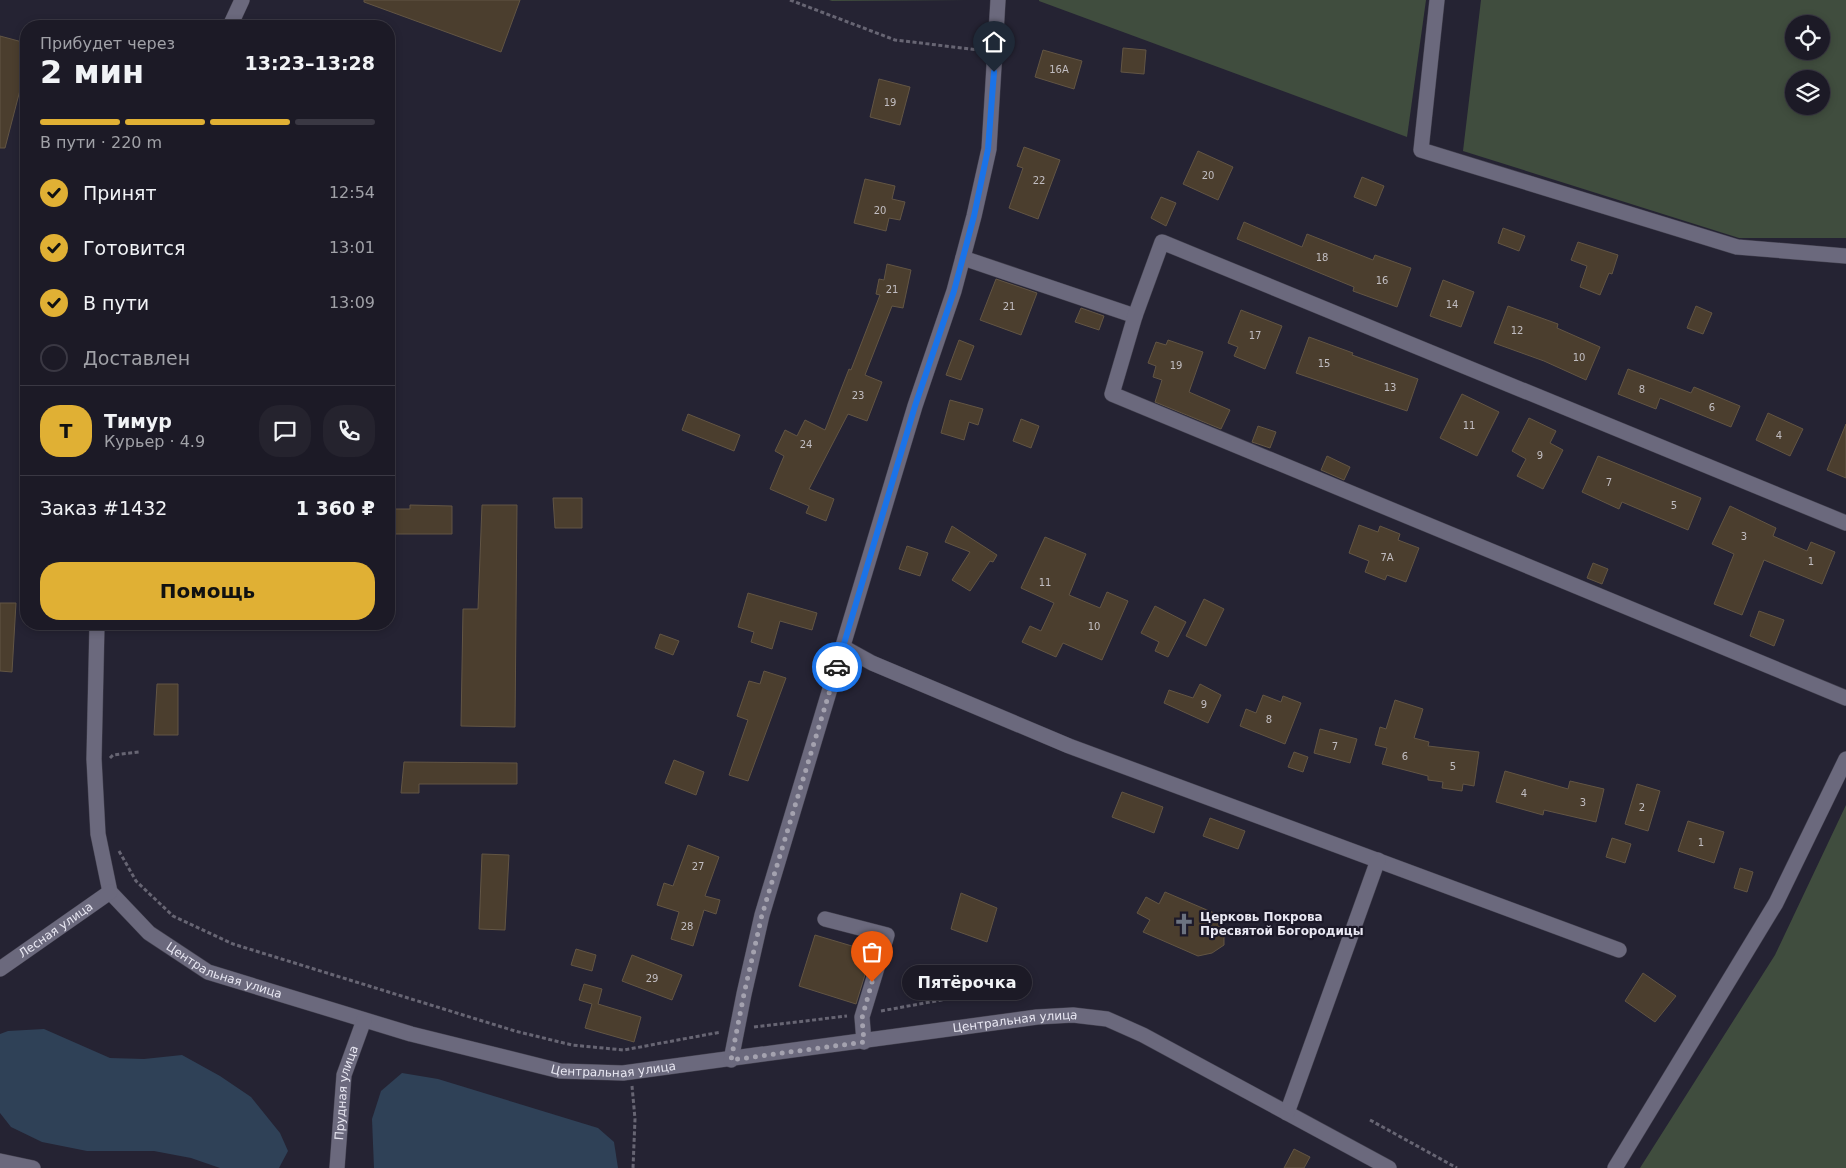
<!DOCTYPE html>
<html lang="ru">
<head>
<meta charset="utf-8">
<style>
  :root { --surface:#1c1a26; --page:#25232e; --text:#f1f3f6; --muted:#a0a1a7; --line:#3a3843; --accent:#e0b034 }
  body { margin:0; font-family:"DejaVu Sans",sans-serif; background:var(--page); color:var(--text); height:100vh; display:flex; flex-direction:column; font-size:19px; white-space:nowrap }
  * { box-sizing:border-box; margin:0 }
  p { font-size:16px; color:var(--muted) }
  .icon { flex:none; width:28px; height:28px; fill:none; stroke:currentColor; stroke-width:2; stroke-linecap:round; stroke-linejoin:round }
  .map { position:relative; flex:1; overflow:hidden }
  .details { position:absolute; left:20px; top:20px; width:375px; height:610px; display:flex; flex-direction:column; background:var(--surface); border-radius:20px; box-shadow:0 2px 8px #0003,0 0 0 1px var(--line) }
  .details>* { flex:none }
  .fabs { position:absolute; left:1785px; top:15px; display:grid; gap:10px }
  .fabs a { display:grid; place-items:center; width:45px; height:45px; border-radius:50%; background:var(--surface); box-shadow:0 2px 8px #0003,0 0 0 1px var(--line); font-size:25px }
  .pin { position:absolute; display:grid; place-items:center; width:42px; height:42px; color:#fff; margin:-51px -21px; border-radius:50% 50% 50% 0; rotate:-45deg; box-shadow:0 0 5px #0007 }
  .pin .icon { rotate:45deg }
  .courier { position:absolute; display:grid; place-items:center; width:50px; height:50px; margin:-25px; border:4px solid #1a73e8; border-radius:50%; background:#fff; color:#222; box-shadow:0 1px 6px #0007 }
  .bubble { position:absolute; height:35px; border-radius:18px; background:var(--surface); box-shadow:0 2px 8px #0003,0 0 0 1px var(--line); font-size:16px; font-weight:700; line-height:35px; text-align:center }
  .head em { font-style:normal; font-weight:700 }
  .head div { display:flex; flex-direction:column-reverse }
  .head { display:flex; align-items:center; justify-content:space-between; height:85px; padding:0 20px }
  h1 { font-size:32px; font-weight:700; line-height:38px }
  .bar { display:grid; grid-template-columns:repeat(4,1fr); gap:8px 5px; align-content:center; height:60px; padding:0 20px }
  .bar i { height:6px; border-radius:4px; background:var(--line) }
  .bar .current { background:var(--accent) }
  .bar p { grid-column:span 4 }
  .line { display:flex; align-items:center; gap:12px; padding:0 20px; border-top:1px solid var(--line) }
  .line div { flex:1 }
  .round { display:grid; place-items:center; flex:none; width:52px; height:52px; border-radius:20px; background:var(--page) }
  ol { padding:0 20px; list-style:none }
  li { display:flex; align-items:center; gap:15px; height:55px }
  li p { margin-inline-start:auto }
  li .icon { padding:5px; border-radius:50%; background:var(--accent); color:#111; stroke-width:4 }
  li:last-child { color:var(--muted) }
  li i { width:28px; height:28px; border:2px solid var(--line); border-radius:50% }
  .primary-button { display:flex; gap:10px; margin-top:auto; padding:10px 20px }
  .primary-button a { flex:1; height:58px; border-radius:20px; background:var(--accent); color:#111; font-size:20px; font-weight:700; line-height:58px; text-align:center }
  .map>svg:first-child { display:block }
</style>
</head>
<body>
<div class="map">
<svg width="1846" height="1168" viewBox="0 0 1846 1168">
  <rect width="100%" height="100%" fill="#252333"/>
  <g fill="#404d3e" fill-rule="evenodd">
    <polygon points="829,0 968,0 832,1"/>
    <polygon points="1039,0 1426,0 1407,137 1039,1"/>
    <path d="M 1481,0 L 1846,0 L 1846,238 L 1739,238 L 1463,151 ZM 1794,24 L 1821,24 L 1821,51 L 1794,51 ZM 1794,79 L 1821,79 L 1821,106 L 1794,106 Z"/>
    <polygon points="1846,805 1846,1168 1640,1168 1775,955"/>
  </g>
  <g fill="#2f4157">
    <polygon points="44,1029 110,1058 144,1059 182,1055 220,1076 251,1097 280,1133 288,1151 279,1168 220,1168 191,1158 154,1151 87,1151 42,1142 11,1127 0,1113 0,1034 8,1031"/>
    <polygon points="402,1073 438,1079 598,1128 614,1142 618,1168 374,1168 372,1119 381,1091"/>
  </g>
  <g fill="#4b3e2e" stroke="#625544">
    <polygon points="364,0 520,0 501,52 364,2"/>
    <polygon points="0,36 26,43 26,67 5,148 0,148"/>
    <polygon points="1123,48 1146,50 1144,74 1121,72"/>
    <polygon points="1043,50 1082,61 1074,89 1035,77"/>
    <polygon points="879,79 910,87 900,125 870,117"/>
    <polygon points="1024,147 1060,160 1038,219 1009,208 1023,168 1017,166"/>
    <polygon points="1198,151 1233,167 1218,200 1183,184"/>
    <polygon points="1362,177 1384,186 1376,206 1354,197"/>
    <polygon points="865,179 895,186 892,199 905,202 900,220 889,218 886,231 854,223"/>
    <polygon points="1161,197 1176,203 1166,226 1151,218"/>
    <polygon points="1244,222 1302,247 1307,234 1373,260 1375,255 1411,268 1397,307 1353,291 1354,287 1237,239"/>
    <polygon points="1503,228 1525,236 1519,251 1498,243"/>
    <polygon points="1578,242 1618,255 1612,274 1609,273 1600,295 1580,287 1587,266 1571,260"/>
    <polygon points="887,264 911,270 903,308 892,306 865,375 882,382 867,421 848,414 809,489 834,499 826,521 806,513 809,506 770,489 784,456 775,451 785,430 797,436 805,420 825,430 849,369 851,370 880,295 876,294 879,279 884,280"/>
    <polygon points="996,279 1037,293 1021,335 980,320"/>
    <polygon points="1443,280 1474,292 1461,327 1430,316"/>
    <polygon points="1508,306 1558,324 1557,328 1600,347 1586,380 1544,361 1494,343"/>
    <polygon points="1696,306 1712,313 1703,334 1687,328"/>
    <polygon points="1081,308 1104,316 1099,330 1075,322"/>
    <polygon points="1241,310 1282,326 1265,369 1234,356 1238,347 1228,343"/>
    <polygon points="1309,337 1353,353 1352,355 1418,379 1407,411 1296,373"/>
    <polygon points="959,340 974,346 961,380 946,375"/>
    <polygon points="1168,340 1203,352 1189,392 1230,410 1221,429 1155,402 1162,380 1153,377 1156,366 1148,363 1156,342 1166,345"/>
    <polygon points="1628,369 1691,393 1694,387 1740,406 1731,427 1660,398 1656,409 1618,394"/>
    <polygon points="1462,394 1499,412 1477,456 1440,438"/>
    <polygon points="950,400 983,409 978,425 969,422 964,440 941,433"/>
    <polygon points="1768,413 1803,429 1790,456 1756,440"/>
    <polygon points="688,414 740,435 734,451 682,430"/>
    <polygon points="1529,418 1556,431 1550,443 1563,450 1543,489 1517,476 1526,459 1512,451"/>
    <polygon points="1021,419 1039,426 1031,448 1013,441"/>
    <polygon points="1846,424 1846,478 1827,470"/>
    <polygon points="1258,426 1276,432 1270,448 1252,442"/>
    <polygon points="1327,456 1350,467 1344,480 1321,470"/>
    <polygon points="1598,456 1701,498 1688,530 1622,502 1619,509 1582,492"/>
    <polygon points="553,498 582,498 582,528 555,528"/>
    <polygon points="410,505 452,506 452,534 389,534 389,509 410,509"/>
    <polygon points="482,505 517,505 515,727 461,726 463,609 478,609"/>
    <polygon points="1730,506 1776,528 1773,536 1807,551 1811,542 1835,552 1822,584 1764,560 1742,615 1714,604 1734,554 1712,544"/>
    <polygon points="1359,525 1378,532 1380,526 1400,534 1398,540 1419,548 1406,582 1387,575 1385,580 1365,572 1369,561 1349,553"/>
    <polygon points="952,526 997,555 993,562 990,561 970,591 952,580 970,552 945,542"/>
    <polygon points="1045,537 1086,554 1069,595 1100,608 1107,592 1128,601 1102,660 1063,643 1056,657 1022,642 1030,626 1041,631 1054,603 1021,588"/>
    <polygon points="907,546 928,553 920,576 899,569"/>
    <polygon points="1593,563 1608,569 1602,584 1587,578"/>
    <polygon points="748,593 817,613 812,630 780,621 772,649 751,642 754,632 738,627"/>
    <polygon points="1204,599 1224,609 1206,646 1186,636"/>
    <polygon points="0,603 16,603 12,672 0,671"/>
    <polygon points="1155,606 1186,622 1168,657 1155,651 1159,642 1141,633"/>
    <polygon points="1759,611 1784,620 1774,646 1750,636"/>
    <polygon points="660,634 679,641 673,655 655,648"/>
    <polygon points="764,671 786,678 748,781 729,775 748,720 737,716 749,681 760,684"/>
    <polygon points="157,684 178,684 178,735 154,735"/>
    <polygon points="1200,684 1221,695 1208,723 1164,703 1169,690 1193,698"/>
    <polygon points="1263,695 1281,702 1283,696 1301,703 1285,744 1240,726 1246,709 1256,713"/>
    <polygon points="1395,700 1423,709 1414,738 1429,742 1428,746 1479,752 1474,786 1463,784 1462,791 1442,788 1443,782 1428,780 1428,776 1382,764 1387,748 1375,745 1380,727 1386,729"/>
    <polygon points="1320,729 1357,739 1350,763 1314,753"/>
    <polygon points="1294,752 1308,757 1303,772 1288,767"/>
    <polygon points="674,760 704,772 696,795 665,783"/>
    <polygon points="404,762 517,763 517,784 419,784 419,793 401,793"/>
    <polygon points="1505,771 1568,789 1570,781 1604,789 1596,822 1544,810 1543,815 1496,802"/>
    <polygon points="1637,784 1660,791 1648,831 1625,824"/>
    <polygon points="1122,792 1163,807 1154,833 1112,817"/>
    <polygon points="1210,818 1245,831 1238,849 1203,836"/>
    <polygon points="1688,821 1724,832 1714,863 1678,851"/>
    <polygon points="1612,838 1631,844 1625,863 1606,857"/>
    <polygon points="688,845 719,857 705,896 720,900 716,914 704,910 693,946 671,939 679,912 657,905 664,883 673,886"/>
    <polygon points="482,854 509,855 505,930 479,929"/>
    <polygon points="1740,868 1753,872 1747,892 1734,888"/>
    <polygon points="1165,892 1214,913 1224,929 1224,945 1212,953 1198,956 1143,932 1150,920 1137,913 1146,897 1159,904"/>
    <polygon points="961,893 997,908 987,942 951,929"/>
    <polygon points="815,935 872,952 856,1004 799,986"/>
    <polygon points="576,949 596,955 592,971 571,965"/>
    <polygon points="632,955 682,975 672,1000 622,981"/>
    <polygon points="1643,973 1676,996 1655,1022 1625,1001"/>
    <polygon points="584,984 602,989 598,1004 641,1017 634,1042 585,1028 592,1004 579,1000"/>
    <polygon points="1294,1149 1310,1157 1304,1168 1284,1168"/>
  </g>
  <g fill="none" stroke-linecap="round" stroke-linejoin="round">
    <g stroke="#43414f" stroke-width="16">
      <g id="minor">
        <polyline points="1437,0 1421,150 1737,247 1846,256"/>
        <polyline points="230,26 242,0"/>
        <polyline points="963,258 1135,316"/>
        <polyline points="1846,523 1162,242 1135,316 1112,394 1846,698"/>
        <path id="s1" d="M 97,624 L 94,759 L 98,834 L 110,892 L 149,933 L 208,972 L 411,1034 L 560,1071 L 623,1073 L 1037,1017 L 1073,1015 L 1107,1019 L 1143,1035 L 1389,1168"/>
        <polyline points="843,647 872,663 1069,746 1619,950"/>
        <polyline points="825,919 887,935 862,1017 864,1042"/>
        <path id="s2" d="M 0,969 L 110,892"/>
        <polyline points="731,1060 744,994 762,915 915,406 954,291 974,216 989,149 998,0"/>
        <polyline points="1287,1113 1378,860"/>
        <polyline points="0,1161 33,1168"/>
        <path id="s3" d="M 337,1168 L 344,1075 L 364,1020"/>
        <polyline points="1615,1168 1776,903 1846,759"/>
      </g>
    </g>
    <g stroke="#676573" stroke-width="3" stroke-dasharray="4 2.5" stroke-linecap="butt">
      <polyline points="790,0 895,40 979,50"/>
      <polyline points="110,758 113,755 139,752"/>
      <polyline points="119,851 136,881 173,916 233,944 515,1031 572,1045 624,1050 721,1032"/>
      <polyline points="881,1011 985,992 996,983 998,974"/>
      <polyline points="754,1027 847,1016"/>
      <polyline points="632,1086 635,1119 633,1168"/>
      <polyline points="1370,1120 1457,1168"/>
    </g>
    <use href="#minor" stroke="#6b697d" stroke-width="15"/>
  </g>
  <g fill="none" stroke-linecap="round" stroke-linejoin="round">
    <polyline stroke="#a4a2af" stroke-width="5" stroke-dasharray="0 9" points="837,667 762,915 744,994 731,1060 864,1042 862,1018 872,982"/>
    <polyline stroke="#1a73e8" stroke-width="6" points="837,667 915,406 954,291 974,216 988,149 994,72"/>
  </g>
  <defs>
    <g id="church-bare" transform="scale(1.725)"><path d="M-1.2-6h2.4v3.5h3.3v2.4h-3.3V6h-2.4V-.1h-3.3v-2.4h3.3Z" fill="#6b7280" stroke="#1c1929" stroke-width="2.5" paint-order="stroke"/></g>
  </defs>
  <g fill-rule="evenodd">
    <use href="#church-bare" x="1184" y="924"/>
  </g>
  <g text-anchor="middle" stroke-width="4.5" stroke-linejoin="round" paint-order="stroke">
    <g font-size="10" fill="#c1bdc1">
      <text x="1059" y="73">16А</text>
      <text x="890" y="106">19</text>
      <text x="1208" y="179">20</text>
      <text x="1039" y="184">22</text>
      <text x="880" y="214">20</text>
      <text x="1322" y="261">18</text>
      <text x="1382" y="284">16</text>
      <text x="892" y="293">21</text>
      <text x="1452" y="308">14</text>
      <text x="1009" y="310">21</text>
      <text x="1517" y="334">12</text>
      <text x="1255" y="339">17</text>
      <text x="1579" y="361">10</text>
      <text x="1324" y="367">15</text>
      <text x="1176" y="369">19</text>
      <text x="1390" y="391">13</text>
      <text x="1642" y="393">8</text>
      <text x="858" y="399">23</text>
      <text x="1712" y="411">6</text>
      <text x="1469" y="429">11</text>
      <text x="1779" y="439">4</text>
      <text x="806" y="448">24</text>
      <text x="1540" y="459">9</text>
      <text x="1609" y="486">7</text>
      <text x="1674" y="509">5</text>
      <text x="1744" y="540">3</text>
      <text x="1387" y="561">7А</text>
      <text x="1811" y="565">1</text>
      <text x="1045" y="586">11</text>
      <text x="1094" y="630">10</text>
      <text x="1204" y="708">9</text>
      <text x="1269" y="723">8</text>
      <text x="1335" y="750">7</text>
      <text x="1405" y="760">6</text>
      <text x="1453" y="770">5</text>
      <text x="1524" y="797">4</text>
      <text x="1583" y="806">3</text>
      <text x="1642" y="811">2</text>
      <text x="1701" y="846">1</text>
      <text x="698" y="870">27</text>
      <text x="687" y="930">28</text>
      <text x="652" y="982">29</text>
    </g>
    <g font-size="12" font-weight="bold" fill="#e8e7f2" stroke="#1c1929" text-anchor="start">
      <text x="1200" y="921">Церковь Покрова<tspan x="1200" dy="14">Пресвятой Богородицы</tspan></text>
    </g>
    <g font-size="12" fill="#e8e7f2" stroke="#1c1929">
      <text dy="4" stroke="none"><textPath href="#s2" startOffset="68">Лесная улица</textPath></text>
      <text dy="4" stroke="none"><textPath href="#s1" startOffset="411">Центральная улица</textPath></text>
      <text dy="4" stroke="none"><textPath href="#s1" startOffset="1221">Центральная улица</textPath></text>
      <text dy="4" stroke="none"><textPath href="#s1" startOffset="816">Центральная улица</textPath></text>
      <text dy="4" stroke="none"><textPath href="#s3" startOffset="76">Прудная улица</textPath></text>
    </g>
  </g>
</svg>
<div class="fabs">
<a><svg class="icon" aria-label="locate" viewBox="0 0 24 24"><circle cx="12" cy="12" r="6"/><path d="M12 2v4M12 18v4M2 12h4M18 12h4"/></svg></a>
<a><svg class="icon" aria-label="layers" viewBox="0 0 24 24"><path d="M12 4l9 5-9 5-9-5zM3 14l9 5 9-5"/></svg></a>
</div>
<div class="pin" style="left:872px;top:982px;background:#ea580c"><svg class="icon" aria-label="bag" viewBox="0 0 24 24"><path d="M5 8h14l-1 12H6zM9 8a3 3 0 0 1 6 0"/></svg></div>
<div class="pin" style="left:994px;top:72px;background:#1f2937"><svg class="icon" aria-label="home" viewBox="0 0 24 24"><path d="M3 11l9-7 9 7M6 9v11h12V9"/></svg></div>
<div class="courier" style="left:837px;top:667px"><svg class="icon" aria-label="car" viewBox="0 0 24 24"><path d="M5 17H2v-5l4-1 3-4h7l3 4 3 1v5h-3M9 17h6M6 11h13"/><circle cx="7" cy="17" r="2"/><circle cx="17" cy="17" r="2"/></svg></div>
<div class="bubble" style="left:902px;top:965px;width:130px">Пятёрочка</div>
<section class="details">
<div class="head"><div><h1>2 мин</h1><p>Прибудет через</p></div><em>13:23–13:28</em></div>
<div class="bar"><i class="current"></i><i class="current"></i><i class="current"></i><i></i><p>В пути · 220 m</p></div>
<ol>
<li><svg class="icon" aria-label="check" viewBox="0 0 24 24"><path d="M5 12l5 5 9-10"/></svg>Принят<p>12:54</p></li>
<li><svg class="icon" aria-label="check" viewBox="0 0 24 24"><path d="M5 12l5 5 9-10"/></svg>Готовится<p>13:01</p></li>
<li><svg class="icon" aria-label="check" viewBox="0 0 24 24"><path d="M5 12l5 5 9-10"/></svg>В пути<p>13:09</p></li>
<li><i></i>Доставлен</li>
</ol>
<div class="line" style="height:90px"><b class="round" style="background:var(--accent);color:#111">Т</b><div><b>Тимур</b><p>Курьер · 4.9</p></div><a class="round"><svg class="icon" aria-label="chat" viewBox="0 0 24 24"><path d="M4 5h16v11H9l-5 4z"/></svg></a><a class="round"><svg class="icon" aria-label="phone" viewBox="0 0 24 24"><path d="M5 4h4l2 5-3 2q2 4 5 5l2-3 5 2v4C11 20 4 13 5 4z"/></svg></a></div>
<div class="line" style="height:65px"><div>Заказ #1432</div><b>1 360 ₽</b></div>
<div class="primary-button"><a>Помощь</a></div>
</section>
</div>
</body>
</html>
